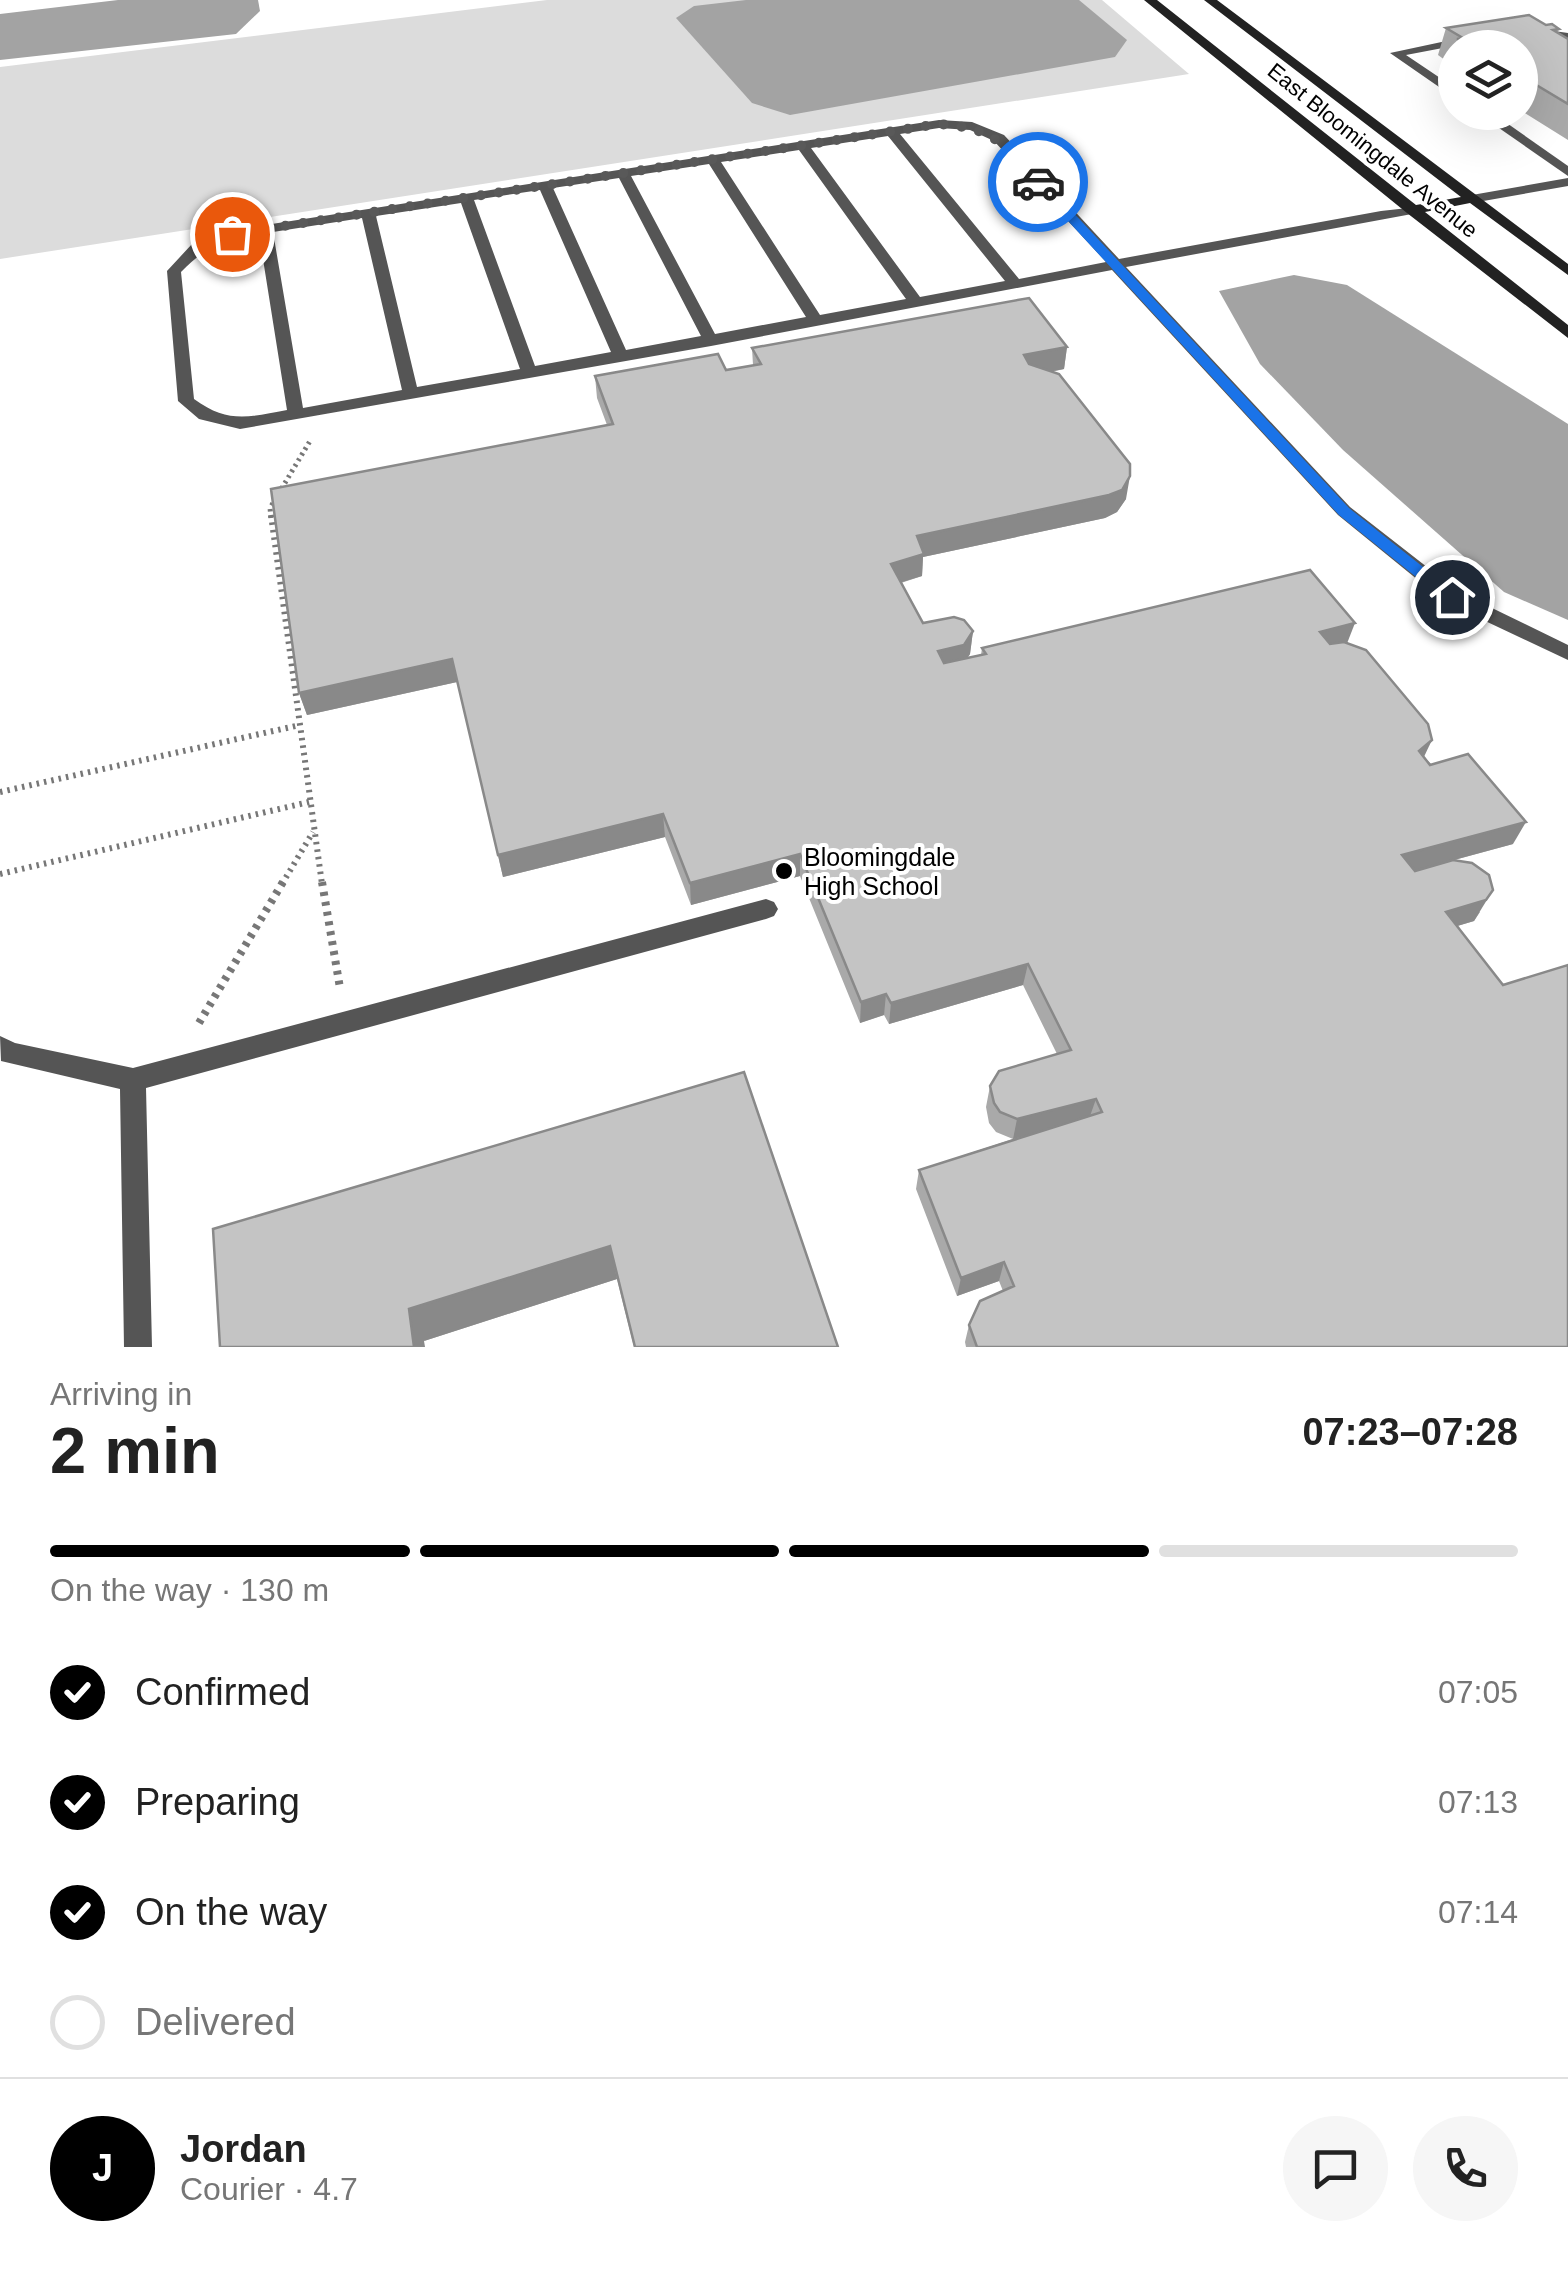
<!DOCTYPE html>
<html lang="en">
<head>
<meta charset="utf-8">
<style>
  :root { --surface:#fff; --page:#f6f6f6; --text:#222; --muted:#767676; --line:#e0e0e0; --accent:#000 }
  body { margin:0; font-family:Helvetica,sans-serif; background:var(--page); color:var(--text); height:100vh; display:flex; flex-direction:column; font-size:38px; white-space:nowrap }
  * { box-sizing:border-box; margin:0 }
  p { font-size:32px; color:var(--muted) }
  .icon { flex:none; width:55px; height:55px; fill:none; stroke:currentColor; stroke-width:2; stroke-linecap:round; stroke-linejoin:round }
  .map { position:relative; height:1347px; overflow:hidden }
  .sheet { display:flex; flex-direction:column; background:var(--surface); flex:1 }
  .sheet>* { flex:none }
  .fabs { position:absolute; left:1438px; top:30px; display:grid; gap:20px }
  .fabs a { display:grid; place-items:center; width:100px; height:100px; border-radius:50%; background:var(--surface); box-shadow:0 10px 40px #0002; font-size:50px }
  .pin { position:absolute; display:grid; place-items:center; width:85px; height:85px; color:#fff; margin:-42px; border:5px solid #fff; border-radius:50%; box-shadow:0 2px 10px #0007 }
  .courier { position:absolute; display:grid; place-items:center; width:100px; height:100px; margin:-50px; border:8px solid #1a73e8; border-radius:50%; background:#fff; color:#222; box-shadow:0 2px 12px #0007 }
  .head em { font-style:normal; font-weight:600 }
  .head div { display:flex; flex-direction:column-reverse }
  .head { display:flex; align-items:center; justify-content:space-between; height:170px; padding:0 50px }
  h1 { font-size:65px; font-weight:600; line-height:75px }
  .bar { display:grid; grid-template-columns:repeat(4,1fr); gap:15px 10px; align-content:center; height:120px; padding:0 50px }
  .bar i { height:12px; border-radius:8px; background:var(--line) }
  .bar .current { background:var(--accent) }
  .bar p { grid-column:span 4 }
  .line { display:flex; align-items:center; gap:25px; padding:0 50px; border-top:2px solid var(--line) }
  .line div { flex:1 }
  .round { display:grid; place-items:center; flex:none; width:105px; height:105px; border-radius:52px; background:var(--page) }
  ol { padding:0 50px; list-style:none }
  li { display:flex; align-items:center; gap:30px; height:110px }
  li p { margin-inline-start:auto }
  li .icon { padding:10px; border-radius:50%; background:var(--accent); color:#fff; stroke-width:4 }
  li:last-child { color:var(--muted) }
  li i { width:55px; height:55px; border:5px solid var(--line); border-radius:50% }
  .map>svg:first-child { display:block }
</style>
</head>
<body>
<div class="map">
<svg width="1568" height="1347" viewBox="0 0 1568 1347">
  <rect width="100%" height="100%" fill="#fff"/>
  <polygon fill="#dcdcdc" points="547,0 1102,0 1189,74 0,259 0,67"/>
  <g fill="#a3a3a3">
    <polygon points="118,0 258,0 260,11 236,34 0,60 0,14"/>
    <polygon points="746,0 1079,0 1127,40 1115,57 790,115 752,103 676,18 694,6"/>
    <polygon points="1294,275 1347,285 1568,424 1568,620 1504,592 1343,450 1260,364 1219,291"/>
  </g>
  <g fill="none" stroke-linecap="round" stroke-linejoin="round">
    <polyline stroke="#777" stroke-width="5" stroke-dasharray="2.5 4" stroke-linecap="butt" points="271,518 270,508 310,441"/>
    <g stroke="#777" stroke-width="6" stroke-dasharray="2.5 5" stroke-linecap="butt">
      <polyline points="271,515 322,884"/>
      <polyline points="0,792 300,725"/>
      <polyline points="0,874 309,802"/>
      <polyline points="282,884 313,832"/>
    </g>
    <g stroke="#777" stroke-width="8" stroke-dasharray="4 6" stroke-linecap="butt">
      <polyline points="322,882 340,988"/>
      <polyline points="199,1023 283,882"/>
    </g>
    <g fill="#555" fill-rule="evenodd">
      <polygon points="1533,28 1568,33 1568,39 1529,33 1527,31"/>
      <polygon points="1465,37 1471,41 1469,43 1406,55 1455,88 1455,98 1390,53"/>
      <polygon points="1476,112 1491,112 1568,166 1568,176"/>
      <path d="M 939,120 L 972,122 L 1004,135 L 1119,259 L 1381,211 L 1417,207 L 1417,213 L 1412,214 L 1126,267 L 1350,507 L 1459,592 L 1568,645 L 1568,660 L 1445,602 L 1338,515 L 1112,270 L 711,346 L 240,429 L 199,419 L 178,401 L 167,271 L 192,244 L 227,231 ZM 939,128 L 970,130 L 994,141 L 1106,262 L 1019,279 L 900,134 ZM 888,136 L 1005,281 L 920,297 L 811,148 ZM 799,150 L 906,299 L 820,315 L 721,162 ZM 709,164 L 806,317 L 715,334 L 631,176 ZM 619,178 L 701,336 L 626,350 L 553,188 ZM 540,190 L 611,352 L 535,366 L 474,200 ZM 461,203 L 520,369 L 417,387 L 376,216 ZM 362,218 L 402,390 L 303,408 L 273,232 ZM 259,234 L 287,410 C 249,417 228,424 194,399 L 181,272 C 206,246 224,240 259,234 Z"/>
      <polygon points="1568,178 1568,186 1472,203 1465,199 1472,195"/>
      <polygon points="766,899 774,902 778,909 774,916 766,919 146,1088 152,1347 124,1347 120,1089 1,1061 0,1036 15,1043 133,1068"/>
    </g>
    <polygon fill="#222" fill-rule="evenodd" points="1144,0 1157,0 1416,205 1461,197 1204,0 1217,0 1568,264 1568,275 1470,203 1425,212 1568,325 1568,338 1407,213"/>
  </g>
  <g fill="#a9a9a9">
    <polygon points="1546,25 1559,29 1558,32 1568,39 1568,140 1520,110 1520,48 1455,48 1455,69 1448,67 1449,63 1438,55 1446,28"/>
    <polygon points="1067,347 1064,369 1051,372 1126,499 1117,512 1105,518 923,557 922,576 901,583 923,623 973,631 970,654 967,658 981,655 982,648 1347,644 1424,757 1513,844 1414,871 1480,912 1474,921 1457,926 1568,1347 966,1347 965,1342 969,1325 1003,1291 999,1281 957,1296 916,1189 919,1170 1013,1139 996,1132 989,1123 986,1107 990,1086 1057,1054 1023,985 889,1024 884,1015 860,1023 800,876 691,905 665,837 503,877 457,682 307,715 299,693 607,425 597,398 595,376 726,370 753,365 752,348"/>
    <polygon points="744,1072 838,1347 634,1347 617,1279 424,1341"/>
  </g>
  <g fill="#898989">
    <polygon points="1528,80 1520,101 1520,81"/>
    <polygon points="1067,347 1064,369 1021,377 1024,355"/>
    <polygon points="1130,476 1126,499 1117,512 1105,518 923,557 922,576 889,586 891,564 917,536"/>
    <polygon points="1355,623 1346,646 1312,654 1320,632"/>
    <polygon points="973,631 970,654 961,668 935,674 938,651"/>
    <polygon points="452,659 457,682 307,715 299,693"/>
    <polygon points="1432,740 1421,763 1419,751"/>
    <polygon points="663,814 665,837 503,877 498,855"/>
    <polygon points="1526,822 1513,844 1391,877 1402,855"/>
    <polygon points="800,854 800,876 691,905 690,883"/>
    <polygon points="1493,890 1474,921 1434,933 1446,912"/>
    <polygon points="1028,964 1023,985 889,1024 891,1003"/>
    <polygon points="886,994 884,1015 860,1023 861,1002"/>
    <polygon points="1096,1099 1089,1119 1013,1139 1017,1119"/>
    <polygon points="610,1246 617,1279 424,1341 425,1347 414,1347 409,1309"/>
    <polygon points="1004,1262 999,1281 957,1296 961,1278"/>
  </g>
  <g fill="#c4c4c4" stroke="#898989" stroke-width="2.5">
    <polygon points="1529,15 1546,25 1552,24 1559,29 1553,30 1568,39 1568,104 1528,80 1520,81 1520,48 1477,48 1470,43 1457,39 1463,38 1446,28"/>
    <polygon points="1029,298 1067,347 1024,355 1029,364 1059,374 1130,464 1130,476 1122,490 1109,495 917,536 924,554 891,564 923,623 954,617 964,620 973,631 964,645 938,651 944,663 986,654 982,648 1310,570 1355,623 1320,632 1330,644 1344,642 1366,650 1428,724 1432,740 1419,751 1430,765 1468,754 1526,822 1402,855 1415,871 1453,860 1472,863 1489,875 1493,890 1486,900 1446,912 1503,985 1568,965 1568,1347 977,1347 969,1325 980,1301 1014,1286 1004,1262 961,1278 919,1170 1102,1112 1096,1099 1017,1119 1000,1112 994,1103 990,1086 999,1071 1071,1050 1028,964 891,1003 886,994 861,1002 800,854 690,883 663,814 498,855 452,659 299,693 271,489 613,424 595,376 718,354 726,370 761,364 752,348"/>
    <polygon points="744,1072 838,1347 635,1347 610,1246 409,1309 414,1347 220,1347 213,1229"/>
  </g>
  <polygon fill="#1a73e8" points="1034,179 1042,179 1349,508 1457,594 1457,601 1446,601 1339,515 1034,184"/>
  <g fill="none" stroke-linecap="round" stroke-linejoin="round">
    <path stroke="#595959" stroke-width="10" stroke-dasharray="0 18" d="M 232,234 L 939,124 C 993,128 1004,143 1038,182"/>
  </g>
  <circle fill="#000" stroke="#fff" stroke-width="4" cx="784" cy="871" r="10"/>
  <g text-anchor="middle" stroke-width="8" stroke-linejoin="round" paint-order="stroke">
    <g font-size="22" fill="#000" stroke="#fff">
      <text transform="translate(1373 150) rotate(39)" y="8">East Bloomingdale Avenue</text>
    </g>
    <g font-size="25" fill="#000" stroke="#fff" text-anchor="start">
      <text x="804" y="866">Bloomingdale<tspan x="804" dy="29">High School</tspan></text>
    </g>
  </g>
</svg>
<div class="fabs">
<a><svg class="icon" aria-label="layers" viewBox="0 0 24 24"><path d="M12 4l9 5-9 5-9-5zM3 14l9 5 9-5"/></svg></a>
</div>
<div class="pin" style="left:232px;top:234px;background:#ea580c"><svg class="icon" aria-label="bag" viewBox="0 0 24 24"><path d="M5 8h14l-1 12H6zM9 8a3 3 0 0 1 6 0"/></svg></div>
<div class="pin" style="left:1452px;top:597px;background:#1f2937"><svg class="icon" aria-label="home" viewBox="0 0 24 24"><path d="M3 11l9-7 9 7M6 9v11h12V9"/></svg></div>
<div class="courier" style="left:1038px;top:182px"><svg class="icon" aria-label="car" viewBox="0 0 24 24"><path d="M5 17H2v-5l4-1 3-4h7l3 4 3 1v5h-3M9 17h6M6 11h13"/><circle cx="7" cy="17" r="2"/><circle cx="17" cy="17" r="2"/></svg></div>
</div>
<section class="sheet">
<div class="head"><div><h1>2 min</h1><p>Arriving in</p></div><em>07:23–07:28</em></div>
<div class="bar"><i class="current"></i><i class="current"></i><i class="current"></i><i></i><p>On the way · 130 m</p></div>
<ol>
<li><svg class="icon" aria-label="check" viewBox="0 0 24 24"><path d="M5 12l5 5 9-10"/></svg>Confirmed<p>07:05</p></li>
<li><svg class="icon" aria-label="check" viewBox="0 0 24 24"><path d="M5 12l5 5 9-10"/></svg>Preparing<p>07:13</p></li>
<li><svg class="icon" aria-label="check" viewBox="0 0 24 24"><path d="M5 12l5 5 9-10"/></svg>On the way<p>07:14</p></li>
<li><i></i>Delivered</li>
</ol>
<div class="line" style="height:180px"><b class="round" style="background:var(--accent);color:#fff">J</b><div><b>Jordan</b><p>Courier · 4.7</p></div><a class="round"><svg class="icon" aria-label="chat" viewBox="0 0 24 24"><path d="M4 5h16v11H9l-5 4z"/></svg></a><a class="round"><svg class="icon" aria-label="phone" viewBox="0 0 24 24"><path d="M5 4h4l2 5-3 2q2 4 5 5l2-3 5 2v4C11 20 4 13 5 4z"/></svg></a></div>
</section>
</body>
</html>
